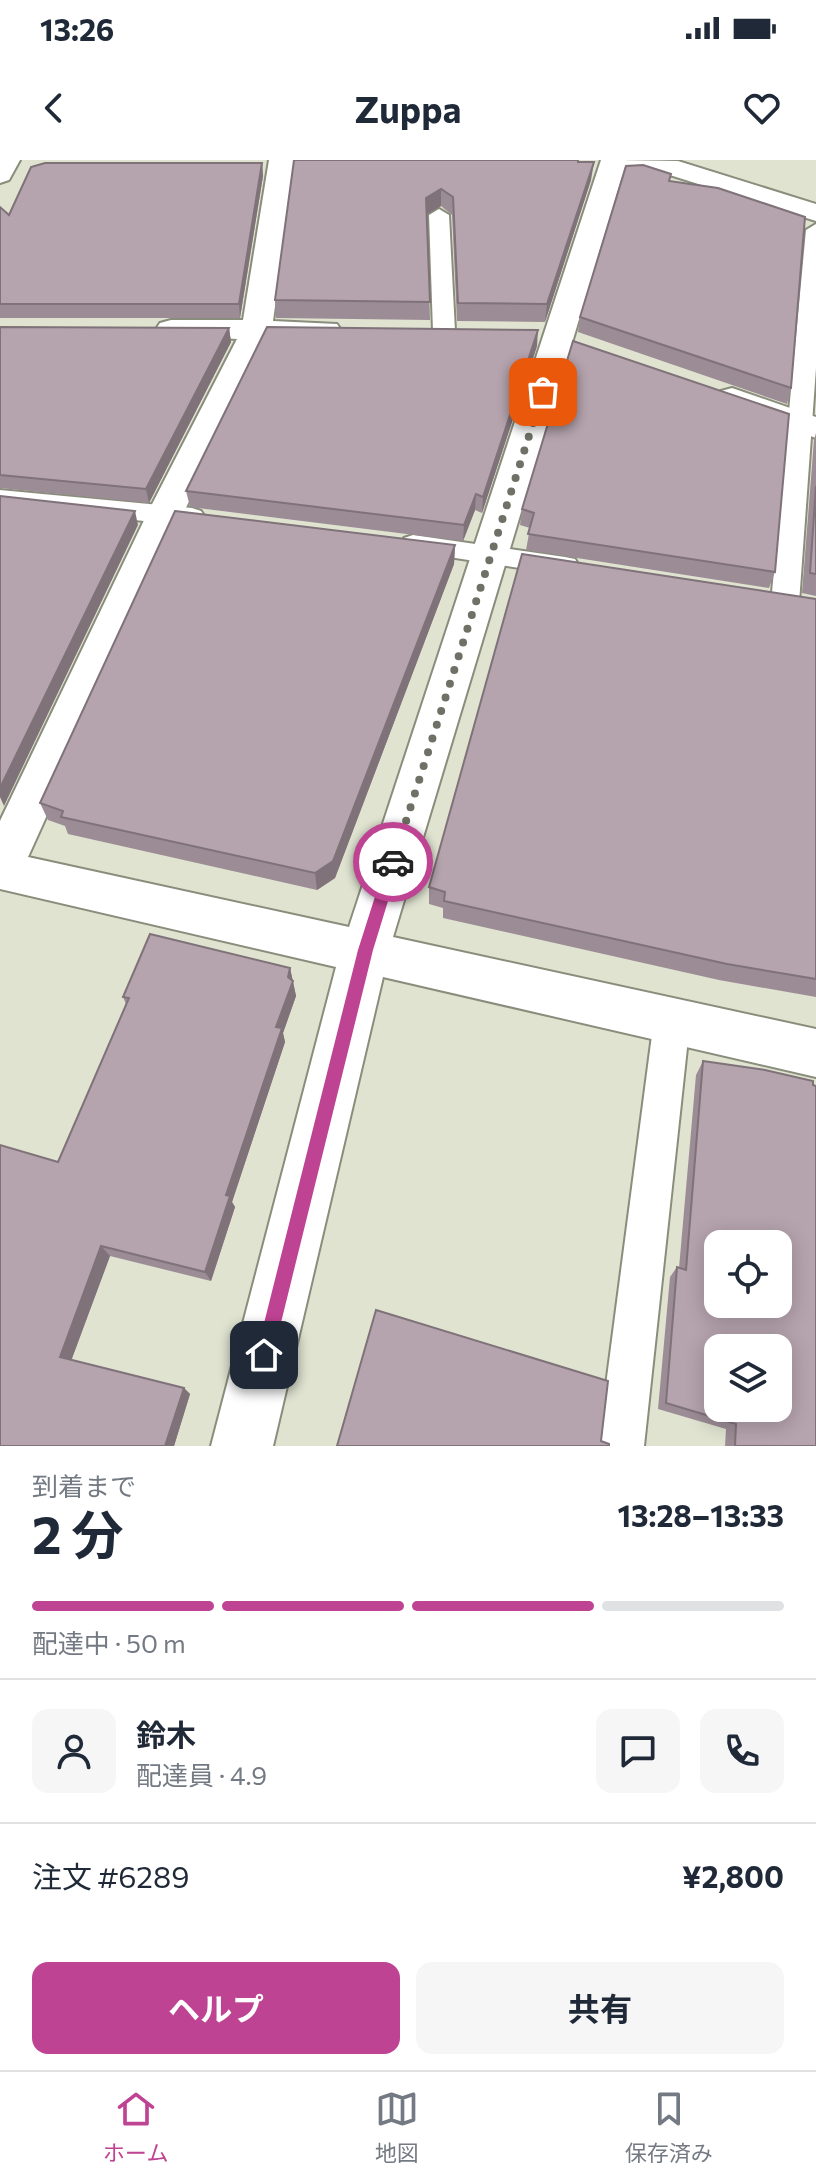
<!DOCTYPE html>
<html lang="ja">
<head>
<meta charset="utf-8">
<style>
  :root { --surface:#fff; --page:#f6f6f7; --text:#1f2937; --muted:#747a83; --line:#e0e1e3; --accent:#bf4393 }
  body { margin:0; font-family:Commissioner,"Noto Sans JP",sans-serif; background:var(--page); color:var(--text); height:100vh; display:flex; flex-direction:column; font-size:30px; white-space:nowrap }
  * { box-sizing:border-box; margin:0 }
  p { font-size:26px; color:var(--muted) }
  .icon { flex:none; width:44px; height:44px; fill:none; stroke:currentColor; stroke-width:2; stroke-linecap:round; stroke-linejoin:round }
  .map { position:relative; height:1286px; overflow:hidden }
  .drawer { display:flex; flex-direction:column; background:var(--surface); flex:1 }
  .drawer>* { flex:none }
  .fabs { position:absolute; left:704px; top:1070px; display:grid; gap:16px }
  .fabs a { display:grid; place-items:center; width:88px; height:88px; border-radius:16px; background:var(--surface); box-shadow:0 4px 20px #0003; font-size:40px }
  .pin { position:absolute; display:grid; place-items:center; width:68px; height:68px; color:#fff; margin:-34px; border-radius:16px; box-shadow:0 4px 12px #0006 }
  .courier { position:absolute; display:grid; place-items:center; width:80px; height:80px; margin:-40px; border:6px solid #bf4393; border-radius:50%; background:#fff; color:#222; box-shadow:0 2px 10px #0007 }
  .headline em { font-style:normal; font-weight:700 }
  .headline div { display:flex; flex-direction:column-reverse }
  .headline { display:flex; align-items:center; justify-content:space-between; height:136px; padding:0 32px }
  h1 { font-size:52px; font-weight:700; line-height:60px }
  .bar { display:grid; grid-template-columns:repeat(4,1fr); gap:12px 8px; align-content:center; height:96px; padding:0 32px }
  .bar i { height:10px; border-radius:6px; background:var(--line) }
  .bar .selected { background:var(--accent) }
  .bar p { grid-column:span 4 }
  .line { display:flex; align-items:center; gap:20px; padding:0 32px; border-top:2px solid var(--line) }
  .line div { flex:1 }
  .round { display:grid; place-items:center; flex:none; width:84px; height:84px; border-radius:16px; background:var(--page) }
  .button { display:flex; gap:16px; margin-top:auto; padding:16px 32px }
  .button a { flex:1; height:92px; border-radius:16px; background:var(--accent); color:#fff; font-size:32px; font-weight:700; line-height:92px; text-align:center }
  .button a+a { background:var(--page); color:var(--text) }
  .status { display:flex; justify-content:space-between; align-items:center; height:56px; padding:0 40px; background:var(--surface); direction:ltr }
  .status svg { height:22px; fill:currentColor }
  header { display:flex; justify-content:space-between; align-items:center; height:104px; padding:0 32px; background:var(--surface); font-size:36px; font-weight:700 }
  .tab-bar { display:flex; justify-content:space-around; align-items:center; height:112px; border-top:2px solid var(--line); background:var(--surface); font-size:22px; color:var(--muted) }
  .tab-bar a { display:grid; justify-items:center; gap:4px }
  .tab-bar .selected { color:var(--accent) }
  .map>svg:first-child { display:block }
</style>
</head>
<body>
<div class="status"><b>13:26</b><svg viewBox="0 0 49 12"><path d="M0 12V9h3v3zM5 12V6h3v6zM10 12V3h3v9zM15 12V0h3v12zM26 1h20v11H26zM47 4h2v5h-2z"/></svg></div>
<header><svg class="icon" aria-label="back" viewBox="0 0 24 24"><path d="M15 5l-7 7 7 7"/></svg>Zuppa<svg class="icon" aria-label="heart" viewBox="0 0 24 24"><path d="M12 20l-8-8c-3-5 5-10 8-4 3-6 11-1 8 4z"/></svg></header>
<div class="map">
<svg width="816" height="1286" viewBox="0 0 816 1286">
  <rect width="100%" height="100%" fill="#dfe3d0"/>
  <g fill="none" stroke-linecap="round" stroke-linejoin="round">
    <g stroke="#898d7b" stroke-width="4">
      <g id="service">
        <polygon points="439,49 449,55 455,171 444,178 433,171 429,55"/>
        <polygon points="816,64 816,208 799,443 795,450 785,453 775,450 771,443 806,70"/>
        <polygon points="0,330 192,348 201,351 205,357 201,363 192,366 0,346"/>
        <polygon points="413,375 565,397 575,399 579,406 575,413 565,415 404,390 400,384 404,378"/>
        <polygon points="672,843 685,848 690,860 644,1286 598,1286 654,860 659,848"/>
      </g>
    </g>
    <g stroke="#898d7b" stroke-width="4">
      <g id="minor">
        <polygon points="0,0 20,0 9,20 0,23"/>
        <polygon points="269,0 295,0 273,161 337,164 341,170 337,176 267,179 183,354 28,697 349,767 601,0 627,0 393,777 816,869 816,917 383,817 273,1286 211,1286 336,807 0,729 0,661 147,354 237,179 160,175 156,169 160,163 171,160 243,160"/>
        <polygon points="732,228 816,257 816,278 721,245 716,238 721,231"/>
      </g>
    </g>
    <g stroke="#898d7b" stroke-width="4">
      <polygon id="secondary" points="618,0 678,1 816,44 816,61 673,16 622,5"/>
    </g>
    <use href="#service" fill="#fff" fill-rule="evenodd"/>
    <use href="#minor" fill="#fff" fill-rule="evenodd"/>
    <use href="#secondary" fill="#fff" fill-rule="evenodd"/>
  </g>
  <g fill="#9c8c95">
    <polygon points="294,0 578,2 591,20 545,162 457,161 452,55 441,46 427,55 430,160 276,158 275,140"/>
    <polygon points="262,3 263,16 240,158 0,158 0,47 9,55"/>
    <polygon points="670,21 791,228 787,244 578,172 580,157"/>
    <polygon points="0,167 229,168 231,182 149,343 0,328"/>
    <polygon points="537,186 482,353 475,350 463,381 190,347 186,331"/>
    <polygon points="816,273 816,436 802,433 814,280"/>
    <polygon points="522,349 775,412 769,428 526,390 530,368 520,365"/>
    <polygon points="455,385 454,404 335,718 317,730 68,674 65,666 48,660 40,643"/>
    <polygon points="816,439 816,837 719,820 443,758 443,748 429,744 429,727"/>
    <polygon points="290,808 296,836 283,873 285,882 232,1042 235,1047 211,1121 110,1096 71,1200 184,1228 190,1234 174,1286 0,1286 58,1002 126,844 123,837"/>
    <polygon points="703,901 813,925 816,1286 725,1286 726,1269 658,1249 670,1117 677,1107 679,1108 696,915"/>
  </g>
  <g fill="#7f7279">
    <polygon points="594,2 591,20 545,162 547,144"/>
    <polygon points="262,3 263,16 240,158 239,144"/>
    <polygon points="441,29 441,46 426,55 426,38"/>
    <polygon points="229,168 231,182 149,343 146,329"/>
    <polygon points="538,170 537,186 482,353 483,337"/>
    <polygon points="476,334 475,350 463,381 464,365"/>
    <polygon points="135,351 138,365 4,646 0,637 0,628"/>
    <polygon points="455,385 454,404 335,718 317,730 315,713"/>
    <polygon points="290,808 296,836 283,873 285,882 232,1042 235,1047 211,1121 205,1112 226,1035 276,867"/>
    <polygon points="101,1086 110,1096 70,1204 60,1197"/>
    <polygon points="184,1228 190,1234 174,1286 165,1286"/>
  </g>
  <g fill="#b5a3ad" stroke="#7f7279" stroke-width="2" fill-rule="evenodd">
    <polygon points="294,0 578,0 578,2 594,2 547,144 458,143 453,37 441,29 426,38 430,142 275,140"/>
    <polygon points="45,3 262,3 239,144 0,144 0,47 9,55 31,7"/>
    <polygon points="643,5 671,14 669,21 718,28 805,57 791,228 580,157 626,6"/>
    <polygon points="0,167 229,168 146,329 0,315"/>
    <polygon points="267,167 538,170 483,337 476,334 464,365 186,331"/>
    <polygon points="573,181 789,254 775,412 528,374 534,353 522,349"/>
    <polygon points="816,326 816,414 810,413"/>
    <polygon points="0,336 135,351 0,628"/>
    <polygon points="175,351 455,385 333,701 315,713 61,657 63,651 40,643"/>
    <polygon points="522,394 816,439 816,819 727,804 444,741 445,732 429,727"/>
    <polygon points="150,774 290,808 288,817 293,821 276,867 282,868 226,1035 230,1036 205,1112 101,1086 60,1197 184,1228 165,1286 0,1286 0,985 58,1002 129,838 123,837"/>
    <path d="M 703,901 L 765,910 L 813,921 L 813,925 L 816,926 L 816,1286 L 735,1286 L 736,1264 L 666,1243 L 677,1107 L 686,1110 ZM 718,1084 L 778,1084 L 778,1144 L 718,1144 ZM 718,1188 L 778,1188 L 778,1248 L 718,1248 Z"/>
    <polygon points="376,1150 608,1221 601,1281 609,1284 609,1286 337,1286"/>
  </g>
  <polygon fill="#bf4393" points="393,696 400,702 373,790 273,1195 264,1203 256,1195 358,790 386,702"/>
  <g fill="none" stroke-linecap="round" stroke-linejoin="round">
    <polyline stroke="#6f7166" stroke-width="8" stroke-dasharray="0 14.4" points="393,702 543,232"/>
  </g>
</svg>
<div class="fabs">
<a><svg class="icon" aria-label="locate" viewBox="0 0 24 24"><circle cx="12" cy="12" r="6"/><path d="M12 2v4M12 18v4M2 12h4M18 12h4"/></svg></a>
<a><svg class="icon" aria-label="layers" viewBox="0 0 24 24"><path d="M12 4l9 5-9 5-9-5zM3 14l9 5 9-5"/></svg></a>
</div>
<div class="pin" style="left:543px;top:232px;background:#ea580c"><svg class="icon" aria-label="bag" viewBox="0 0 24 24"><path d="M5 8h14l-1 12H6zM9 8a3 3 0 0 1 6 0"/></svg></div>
<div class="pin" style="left:264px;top:1195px;background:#1f2937"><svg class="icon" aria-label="home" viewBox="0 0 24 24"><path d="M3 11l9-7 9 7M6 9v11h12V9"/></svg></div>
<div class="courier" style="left:393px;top:702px"><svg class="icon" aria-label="car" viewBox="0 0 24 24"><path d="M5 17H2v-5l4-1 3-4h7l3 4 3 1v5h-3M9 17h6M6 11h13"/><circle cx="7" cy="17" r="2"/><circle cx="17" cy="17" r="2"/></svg></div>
</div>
<section class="drawer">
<div class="headline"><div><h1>2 分</h1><p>到着まで</p></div><em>13:28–13:33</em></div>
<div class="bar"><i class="selected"></i><i class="selected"></i><i class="selected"></i><i></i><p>配達中 · 50 m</p></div>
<div class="line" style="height:144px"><a class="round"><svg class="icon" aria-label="person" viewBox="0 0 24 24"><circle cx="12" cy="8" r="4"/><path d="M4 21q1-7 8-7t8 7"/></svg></a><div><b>鈴木</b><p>配達員 · 4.9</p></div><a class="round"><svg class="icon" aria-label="chat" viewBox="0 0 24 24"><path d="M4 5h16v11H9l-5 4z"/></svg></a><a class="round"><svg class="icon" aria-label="phone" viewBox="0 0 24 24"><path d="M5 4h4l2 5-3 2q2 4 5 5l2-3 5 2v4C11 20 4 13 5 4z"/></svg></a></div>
<div class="line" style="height:104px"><div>注文 #6289</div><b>¥2,800</b></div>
<div class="button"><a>ヘルプ</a><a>共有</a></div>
</section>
<nav class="tab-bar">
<a class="selected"><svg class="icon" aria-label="home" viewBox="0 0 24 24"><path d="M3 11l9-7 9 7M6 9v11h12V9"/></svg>ホーム</a>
<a><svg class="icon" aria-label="map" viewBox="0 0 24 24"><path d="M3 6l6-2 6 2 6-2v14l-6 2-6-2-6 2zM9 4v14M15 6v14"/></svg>地図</a>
<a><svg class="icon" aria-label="saved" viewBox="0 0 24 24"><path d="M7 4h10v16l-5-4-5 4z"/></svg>保存済み</a>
</nav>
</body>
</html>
